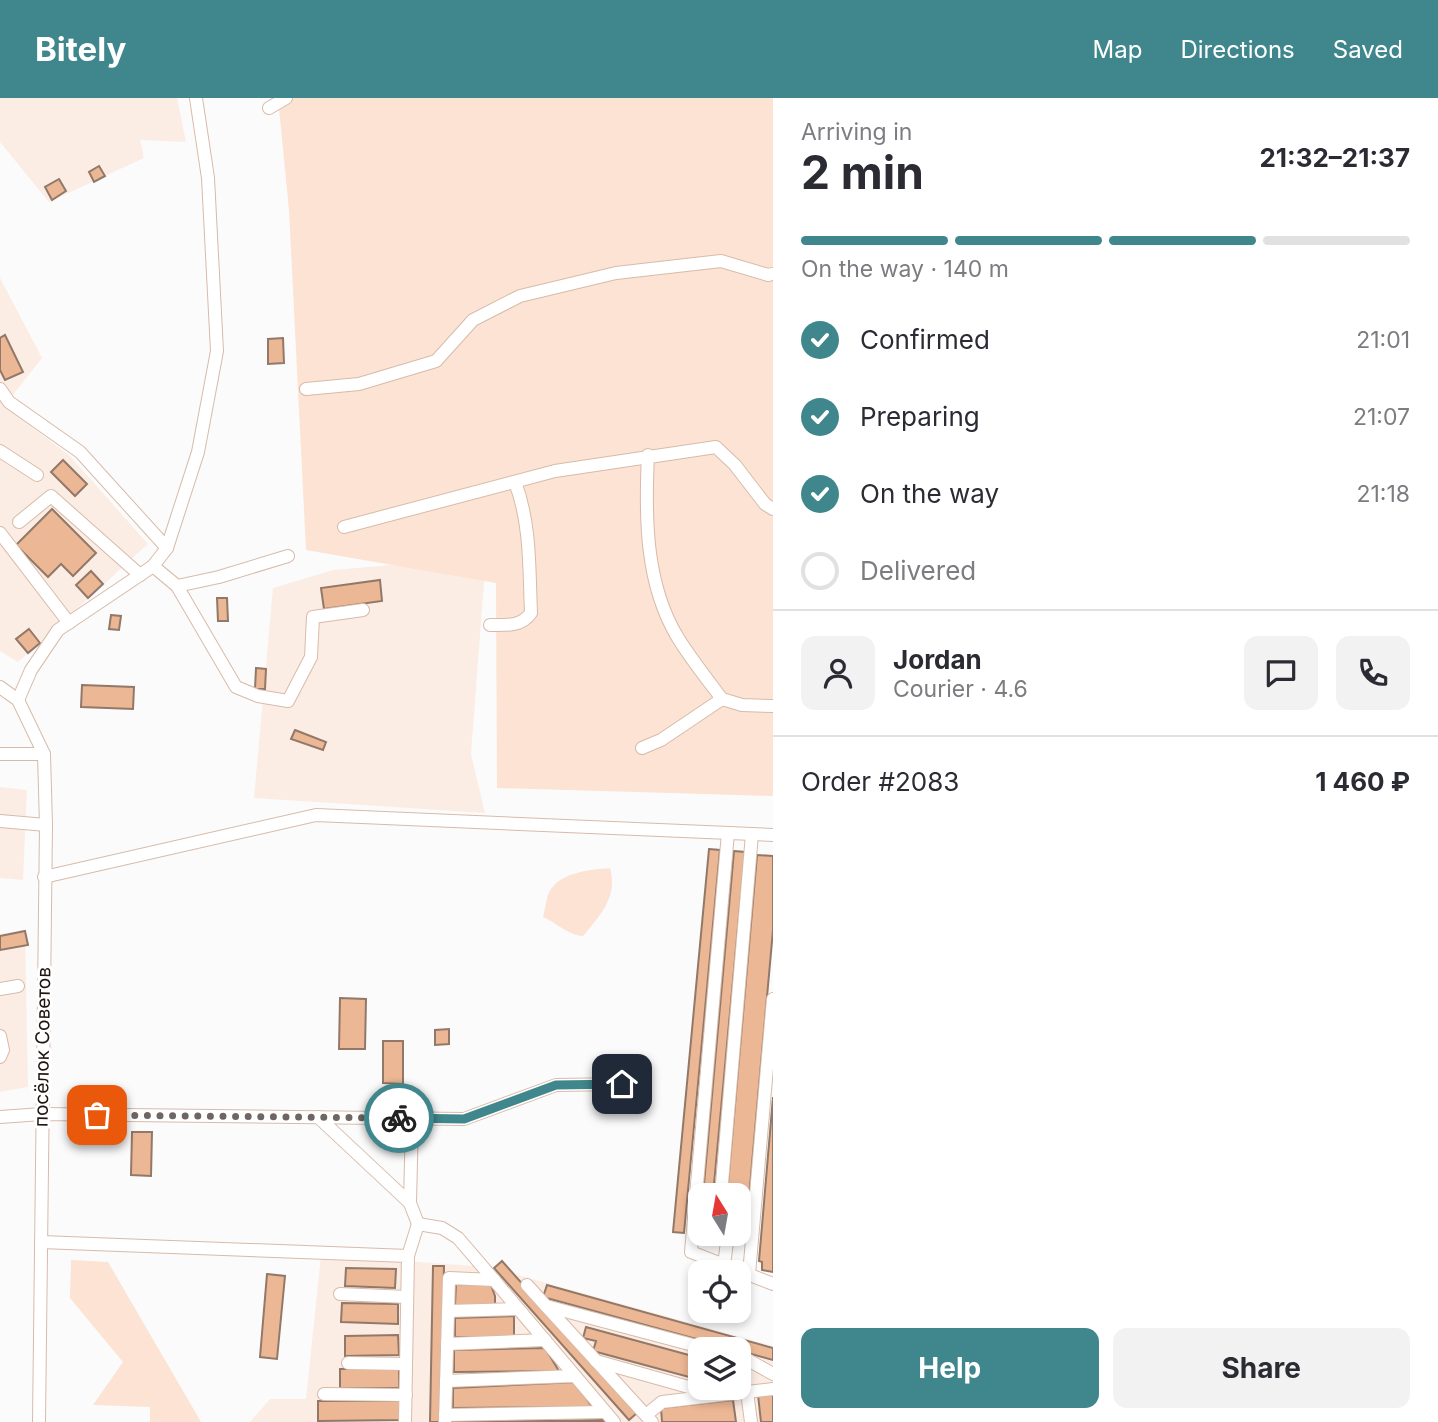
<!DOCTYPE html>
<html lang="en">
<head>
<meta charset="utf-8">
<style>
  :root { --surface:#fff; --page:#f2f2f3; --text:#2b2b33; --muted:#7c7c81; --line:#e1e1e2; --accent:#3f878c }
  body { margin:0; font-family:Inter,sans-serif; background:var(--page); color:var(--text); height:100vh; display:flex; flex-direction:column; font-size:26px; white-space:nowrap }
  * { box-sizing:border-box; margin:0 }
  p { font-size:23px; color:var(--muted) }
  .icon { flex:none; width:38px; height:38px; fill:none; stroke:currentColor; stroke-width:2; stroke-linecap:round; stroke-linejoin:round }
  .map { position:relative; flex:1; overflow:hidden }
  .details { display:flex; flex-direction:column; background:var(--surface); width:665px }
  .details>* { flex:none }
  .needle { width:46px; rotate:349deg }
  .fabs { position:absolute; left:688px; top:1085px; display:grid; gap:14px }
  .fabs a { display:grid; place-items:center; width:63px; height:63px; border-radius:14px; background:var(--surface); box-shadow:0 4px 10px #0003; font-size:35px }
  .pin { position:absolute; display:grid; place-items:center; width:60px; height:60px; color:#fff; margin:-30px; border-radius:14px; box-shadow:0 4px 10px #0006 }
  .courier { position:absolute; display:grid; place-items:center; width:70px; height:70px; margin:-35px; border:5px solid #3f878c; border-radius:50%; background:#fff; color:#222; box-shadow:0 2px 9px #0007 }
  .headline em { font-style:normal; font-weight:700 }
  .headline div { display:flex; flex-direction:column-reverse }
  .headline { display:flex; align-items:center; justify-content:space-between; height:119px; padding:0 28px }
  h1 { font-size:46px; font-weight:700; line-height:52px }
  .bar { display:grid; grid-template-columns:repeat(4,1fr); gap:10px 7px; align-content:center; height:84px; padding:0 28px }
  .bar i { height:9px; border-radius:5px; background:var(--line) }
  .bar .selected { background:var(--accent) }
  .bar p { grid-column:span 4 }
  .line { display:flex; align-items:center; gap:18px; padding:0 28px; border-top:2px solid var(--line) }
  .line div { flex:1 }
  .round { display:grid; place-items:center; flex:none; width:74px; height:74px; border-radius:14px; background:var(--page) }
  ol { padding:0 28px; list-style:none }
  li { display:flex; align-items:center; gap:21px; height:77px }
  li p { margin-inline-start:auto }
  li .icon { padding:7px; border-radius:50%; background:var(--accent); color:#fff; stroke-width:4 }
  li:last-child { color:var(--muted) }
  li i { width:38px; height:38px; border:4px solid var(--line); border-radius:50% }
  .action { display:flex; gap:14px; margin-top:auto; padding:14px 28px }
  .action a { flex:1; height:80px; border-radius:14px; background:var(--accent); color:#fff; font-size:28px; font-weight:700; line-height:80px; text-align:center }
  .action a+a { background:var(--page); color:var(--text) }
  header { display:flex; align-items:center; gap:42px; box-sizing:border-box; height:98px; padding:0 35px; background:var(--accent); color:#fff }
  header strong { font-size:33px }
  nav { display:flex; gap:38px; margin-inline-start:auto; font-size:24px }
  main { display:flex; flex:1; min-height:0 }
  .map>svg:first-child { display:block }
</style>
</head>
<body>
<header>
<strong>Bitely</strong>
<nav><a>Map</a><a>Directions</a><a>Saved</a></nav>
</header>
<main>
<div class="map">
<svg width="773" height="1324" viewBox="0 0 773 1324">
  <rect width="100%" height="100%" fill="#fbfbfb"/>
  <g fill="#fcede4" fill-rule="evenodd">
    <polygon points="0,0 177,0 186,44 140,42 144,60 49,104 0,44"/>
    <polygon points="0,180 42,260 4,308 70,358 148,446 18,564 0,553"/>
    <polygon points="486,459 471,656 485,715 254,700 273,490 333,472"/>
    <polygon points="0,689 27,692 23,782 0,780"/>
    <polygon points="25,832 28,989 0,994 0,836"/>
    <path d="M 321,1157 L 489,1169 L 773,1248 L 773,1324 L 250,1324 L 270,1301 L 306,1301 ZM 700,1251 L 738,1251 L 738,1290 L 700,1290 Z"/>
  </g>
  <g fill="#fce3d3">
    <polygon points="278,0 773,0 773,698 497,690 496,485 306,452 289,112"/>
    <path d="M 610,770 C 618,799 601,816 583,838 C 568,837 557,825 543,819 C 545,812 546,803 548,797 C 557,774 589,772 610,770 Z"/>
    <polygon points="71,1162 108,1164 201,1324 150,1324 150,1309 93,1307 123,1264 70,1200"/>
  </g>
  <g fill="#ecb794" stroke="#927868" stroke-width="2">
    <polygon points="99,68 105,78 94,84 89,74"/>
    <polygon points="59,81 66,93 52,102 45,89"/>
    <polygon points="5,237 23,274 5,282 0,272 0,240"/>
    <polygon points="283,240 284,265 268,266 268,241"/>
    <polygon points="63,362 87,386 75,398 51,374"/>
    <polygon points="52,411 96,455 73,478 61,466 48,479 16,447"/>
    <polygon points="91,473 103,486 88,500 76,487"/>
    <polygon points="380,482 382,503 324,511 321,490"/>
    <polygon points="217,500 227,500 228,523 218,523"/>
    <polygon points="111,517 121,518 119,532 109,531"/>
    <polygon points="29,531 40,545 28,555 16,541"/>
    <polygon points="256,570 266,571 265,591 255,591"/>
    <polygon points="82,587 134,589 133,611 81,609"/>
    <polygon points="295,632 326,644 323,652 291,641"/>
    <polygon points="709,751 720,752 684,1135 673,1134"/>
    <polygon points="734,753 745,754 713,1097 703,1097"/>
    <polygon points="757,757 773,758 773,832 745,1144 734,1143 735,1136 738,1136 738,1097 727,1097"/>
    <polygon points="25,833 28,847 0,852 0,838"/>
    <polygon points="340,900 366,901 365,951 339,951"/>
    <polygon points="449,931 449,946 435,947 435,932"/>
    <polygon points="383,943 403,943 403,986 383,985"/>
    <polygon points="773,999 773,1174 762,1172 762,1164 759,1163"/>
    <polygon points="132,1034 152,1034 151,1078 131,1077"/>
    <polygon points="700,1126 700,1136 723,1136 722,1140 709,1139 709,1144 698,1143"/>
    <polygon points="502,1163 637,1315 629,1322 494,1170"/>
    <polygon points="433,1168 444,1168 441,1324 430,1324"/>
    <polygon points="346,1170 396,1171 395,1190 345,1188"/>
    <polygon points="267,1176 285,1178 277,1261 260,1259"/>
    <polygon points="456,1186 491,1187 495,1198 495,1208 455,1207"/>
    <polygon points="547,1187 773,1250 773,1262 543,1199"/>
    <polygon points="342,1205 398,1206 398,1226 341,1224"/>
    <polygon points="514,1218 514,1239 455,1239 455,1220"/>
    <polygon points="586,1229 700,1260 700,1282 593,1253 596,1243 583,1240"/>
    <polygon points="398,1237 399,1257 345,1258 345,1238"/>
    <polygon points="545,1250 559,1273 454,1274 454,1252"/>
    <rect x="340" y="1271" width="59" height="19"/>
    <polygon points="576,1284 592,1309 453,1310 453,1290"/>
    <polygon points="773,1295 773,1324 761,1324 758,1297"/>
    <polygon points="733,1302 736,1324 662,1324 661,1310"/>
    <polygon points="318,1303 402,1303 402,1322 318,1323"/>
    <polygon points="608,1322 608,1324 452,1324"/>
  </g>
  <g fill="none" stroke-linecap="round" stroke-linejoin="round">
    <g stroke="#d7bbaa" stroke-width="14">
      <g id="minor">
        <polyline points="269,10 286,0"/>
        <polyline points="0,291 9,304 80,354 167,450"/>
        <polyline points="306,291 359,286 436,263 473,222 520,198 616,175 721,163 768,177 773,176"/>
        <polyline points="0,353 37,377"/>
        <path d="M 648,357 C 645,418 645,486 678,540 C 691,561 707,581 722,601"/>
        <polyline points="19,424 51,398 140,477"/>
        <polyline points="344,429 555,373 716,349 735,367 765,406 773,411"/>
        <polyline points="0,435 69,525"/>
        <polyline points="153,468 177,488 236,589 258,598 288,603 311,559 313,519 363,512"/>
        <polyline points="177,488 219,479 288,458"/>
        <path d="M 490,527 C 506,527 521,529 531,515 C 529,471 531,426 515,384"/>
        <polyline points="0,589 18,602 44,656 46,727 39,1324"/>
        <polyline points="18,602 31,572 58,532 140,477 153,468 167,450 198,354 217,253 208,80 196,0"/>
        <polyline points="642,650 661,642 722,601 742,607 773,608"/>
        <polyline points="0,656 44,656"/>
        <polyline points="0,723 46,727"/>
        <polyline points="728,735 691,1154 773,1186"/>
        <polyline points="44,779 316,717 773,737"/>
        <polyline points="0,891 18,888"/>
        <polyline points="0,938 3,952 0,959"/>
        <polyline points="0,1019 42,1016 464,1021 556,987 622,986"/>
        <polyline points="318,1019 410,1105"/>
        <polyline points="412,1020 410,1105 418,1126"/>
        <polyline points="721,1097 752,736"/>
        <polyline points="41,1144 408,1158 405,1324"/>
        <polyline points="408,1158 418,1126 442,1130 458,1140 494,1182"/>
        <polyline points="724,1167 728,1136"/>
        <polyline points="749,1176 773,901"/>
        <polyline points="527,1187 546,1208 708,1251"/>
        <polyline points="340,1196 407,1199"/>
        <polyline points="546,1208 652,1324"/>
        <polyline points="448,1213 518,1211"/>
        <polyline points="447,1246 545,1242"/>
        <polyline points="738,1259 748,1262 773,1276"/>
        <polyline points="596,1263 710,1295"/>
        <polyline points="348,1265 406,1266"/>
        <polyline points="446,1283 575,1278"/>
        <polyline points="747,1294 751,1324"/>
        <polyline points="324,1296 406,1297"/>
        <polyline points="445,1317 605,1314"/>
        <polyline points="646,1317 662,1304 773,1291"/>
        <polyline points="445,1324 449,1180 494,1182 614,1324"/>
      </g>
    </g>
    <use href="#minor" stroke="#fff" stroke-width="12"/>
  </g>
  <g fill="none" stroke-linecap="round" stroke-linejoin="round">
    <polyline stroke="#6d6662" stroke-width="7" stroke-dasharray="0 12.6" points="97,1017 399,1020"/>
    <polyline stroke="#3f878c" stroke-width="9" points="399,1020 464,1021 556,987 622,986"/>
  </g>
  <g text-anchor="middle" stroke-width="6" stroke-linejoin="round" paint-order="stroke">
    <g font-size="19" fill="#201610" stroke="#fff">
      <text transform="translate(42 949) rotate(-89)" y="7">посёлок Советов</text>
    </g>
  </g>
</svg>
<div class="fabs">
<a><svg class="needle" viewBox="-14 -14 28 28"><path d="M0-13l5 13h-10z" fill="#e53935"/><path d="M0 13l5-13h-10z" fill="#7c7c81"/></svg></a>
<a><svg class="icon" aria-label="locate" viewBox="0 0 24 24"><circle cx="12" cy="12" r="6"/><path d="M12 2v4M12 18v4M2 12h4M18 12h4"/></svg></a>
<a><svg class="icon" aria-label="layers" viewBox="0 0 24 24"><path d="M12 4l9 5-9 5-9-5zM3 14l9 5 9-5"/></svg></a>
</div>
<div class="pin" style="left:97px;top:1017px;background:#ea580c"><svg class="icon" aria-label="bag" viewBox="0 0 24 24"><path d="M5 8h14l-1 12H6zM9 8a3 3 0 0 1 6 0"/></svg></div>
<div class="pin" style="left:622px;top:986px;background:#1f2937"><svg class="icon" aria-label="home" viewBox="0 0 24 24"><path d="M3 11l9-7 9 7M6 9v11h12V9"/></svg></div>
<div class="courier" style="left:399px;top:1020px"><svg class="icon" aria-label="bike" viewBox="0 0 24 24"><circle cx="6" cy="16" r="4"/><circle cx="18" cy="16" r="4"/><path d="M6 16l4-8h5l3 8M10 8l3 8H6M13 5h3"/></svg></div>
</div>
<section class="details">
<div class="headline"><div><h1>2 min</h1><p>Arriving in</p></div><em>21:32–21:37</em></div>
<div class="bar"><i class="selected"></i><i class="selected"></i><i class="selected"></i><i></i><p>On the way · 140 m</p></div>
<ol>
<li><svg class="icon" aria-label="check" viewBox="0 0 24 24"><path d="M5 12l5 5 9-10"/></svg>Confirmed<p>21:01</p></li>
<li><svg class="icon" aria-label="check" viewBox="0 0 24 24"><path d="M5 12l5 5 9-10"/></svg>Preparing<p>21:07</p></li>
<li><svg class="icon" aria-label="check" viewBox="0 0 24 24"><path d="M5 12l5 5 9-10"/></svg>On the way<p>21:18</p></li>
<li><i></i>Delivered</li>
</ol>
<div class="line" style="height:126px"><a class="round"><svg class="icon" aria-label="person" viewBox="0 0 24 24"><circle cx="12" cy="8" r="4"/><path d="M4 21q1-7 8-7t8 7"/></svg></a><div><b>Jordan</b><p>Courier · 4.6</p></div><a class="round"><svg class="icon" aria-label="chat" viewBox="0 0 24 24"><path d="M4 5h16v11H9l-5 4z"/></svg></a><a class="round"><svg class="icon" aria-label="phone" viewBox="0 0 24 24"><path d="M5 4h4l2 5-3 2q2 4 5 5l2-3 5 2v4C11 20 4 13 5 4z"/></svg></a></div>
<div class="line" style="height:91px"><div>Order #2083</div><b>1 460 ₽</b></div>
<div class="action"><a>Help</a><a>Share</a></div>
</section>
</main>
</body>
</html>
